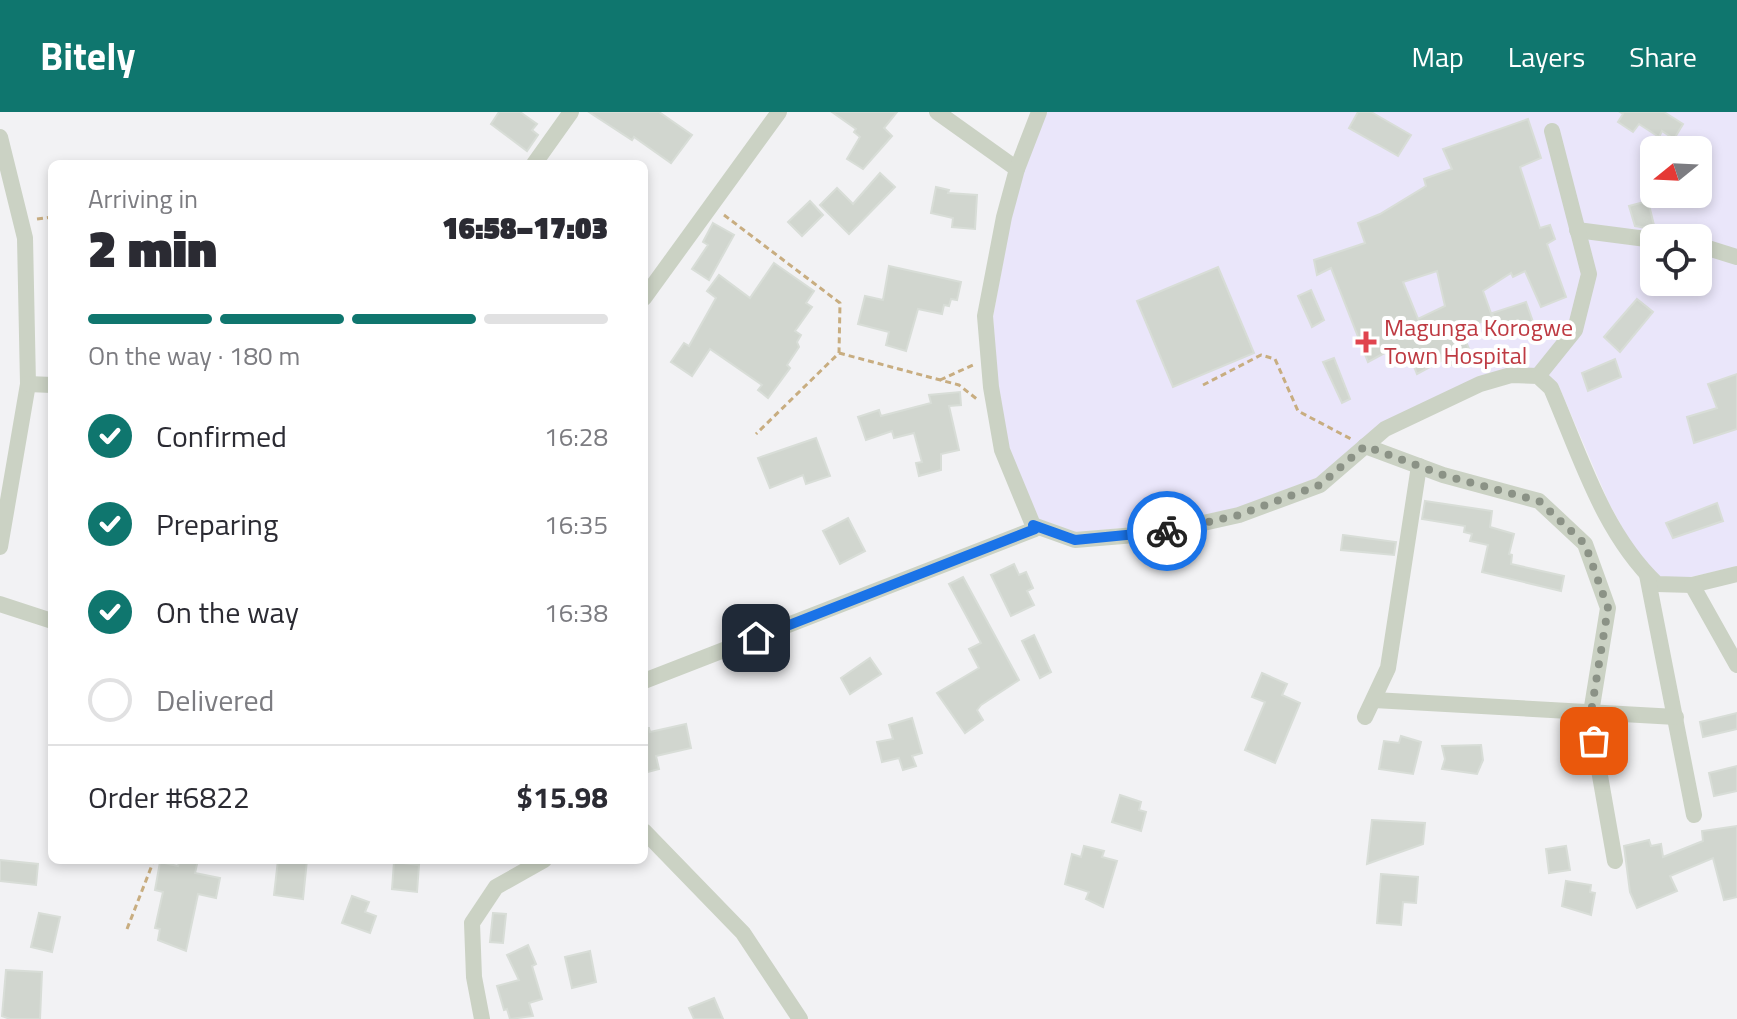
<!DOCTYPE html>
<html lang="en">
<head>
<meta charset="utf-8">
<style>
  :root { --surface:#fff; --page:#f2f2f3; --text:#2b2b33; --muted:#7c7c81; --line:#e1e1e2; --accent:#0f766e }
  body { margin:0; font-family:"Titillium Web",sans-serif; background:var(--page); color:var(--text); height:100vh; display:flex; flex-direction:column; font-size:30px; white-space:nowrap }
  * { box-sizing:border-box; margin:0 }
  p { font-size:26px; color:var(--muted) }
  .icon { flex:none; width:44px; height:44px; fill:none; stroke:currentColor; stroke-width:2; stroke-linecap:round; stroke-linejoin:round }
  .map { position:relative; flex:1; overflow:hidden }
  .side { position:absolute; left:48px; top:48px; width:600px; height:704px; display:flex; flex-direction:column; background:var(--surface); border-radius:12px; box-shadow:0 4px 12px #0003 }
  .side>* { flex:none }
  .needle { width:52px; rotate:252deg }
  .buttons { position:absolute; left:1640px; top:24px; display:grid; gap:16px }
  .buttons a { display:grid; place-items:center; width:72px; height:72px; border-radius:12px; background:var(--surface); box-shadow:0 4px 12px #0003; font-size:40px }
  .pin { position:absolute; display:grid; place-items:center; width:68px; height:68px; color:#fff; margin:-34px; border-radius:16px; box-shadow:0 4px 12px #0006 }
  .courier { position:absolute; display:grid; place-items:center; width:80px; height:80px; margin:-40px; border:6px solid #1a73e8; border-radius:50%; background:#fff; color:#222; box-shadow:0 2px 10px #0007 }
  .overview em { font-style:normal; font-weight:800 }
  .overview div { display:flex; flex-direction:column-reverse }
  .overview { display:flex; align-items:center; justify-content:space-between; height:136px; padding:0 40px }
  h1 { font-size:52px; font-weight:800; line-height:60px }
  .bar { display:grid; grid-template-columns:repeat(4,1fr); gap:12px 8px; align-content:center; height:96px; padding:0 40px }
  .bar i { height:10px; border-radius:6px; background:var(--line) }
  .bar .active { background:var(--accent) }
  .bar p { grid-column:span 4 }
  .line { display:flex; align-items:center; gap:20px; padding:0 40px; border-top:2px solid var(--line) }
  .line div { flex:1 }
  ol { padding:0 40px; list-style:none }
  li { display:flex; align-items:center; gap:24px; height:88px }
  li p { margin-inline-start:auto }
  li .icon { padding:8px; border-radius:50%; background:var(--accent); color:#fff; stroke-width:4 }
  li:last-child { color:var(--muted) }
  li i { width:44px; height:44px; border:4px solid var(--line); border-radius:50% }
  header { display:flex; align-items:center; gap:48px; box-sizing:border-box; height:112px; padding:0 40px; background:var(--accent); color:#fff }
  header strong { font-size:38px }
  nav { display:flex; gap:44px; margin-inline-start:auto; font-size:28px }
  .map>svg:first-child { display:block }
</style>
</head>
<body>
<header>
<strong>Bitely</strong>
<nav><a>Map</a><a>Layers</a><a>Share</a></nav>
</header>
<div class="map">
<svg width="1737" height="907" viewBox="0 0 1737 907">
  <rect width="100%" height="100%" fill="#f2f2f4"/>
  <path fill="#eae6fa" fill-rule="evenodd" d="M 1047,0 L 1737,0 L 1737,454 L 1691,465 L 1660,465 L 1638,444 L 1609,391 L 1558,272 L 1541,257 L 1478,264 L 1316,366 L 1237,396 L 1158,413 L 1076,420 L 1039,407 L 1009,336 L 998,274 L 993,205 L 1011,107 L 1024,59 ZM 1654,38 L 1698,38 L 1698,82 L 1654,82 ZM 1654,126 L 1698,126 L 1698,170 L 1654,170 Z"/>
  <g fill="#d1d6cf" stroke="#d8ddd7" stroke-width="2" fill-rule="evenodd">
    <polygon points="499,0 520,0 537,12 532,18 538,23 527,39 491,12"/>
    <polygon points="589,0 659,0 692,23 671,51 634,25 632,28"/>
    <polygon points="832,0 897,0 884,16 892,24 863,57 847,47 860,25 854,20 856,17"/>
    <polygon points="1358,0 1371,0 1411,23 1398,44 1349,16"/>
    <polygon points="1620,0 1664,0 1683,12 1674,27 1662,19 1659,25 1639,12 1633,20 1618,10 1623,2"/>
    <path d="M 1528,7 L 1541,46 L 1520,55 L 1540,116 L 1550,113 L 1555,127 L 1547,132 L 1566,185 L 1541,195 L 1525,159 L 1513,165 L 1511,161 L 1483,179 L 1492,204 L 1462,220 L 1472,244 L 1451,253 L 1448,245 L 1417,262 L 1411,247 L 1399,253 L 1392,237 L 1368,250 L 1331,156 L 1317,163 L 1314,148 L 1365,131 L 1358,111 L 1380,102 L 1426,74 L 1424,67 L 1452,57 L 1443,37 ZM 1437,159 L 1445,194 L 1418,207 L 1403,170 Z"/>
    <polygon points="880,61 895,75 849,122 820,93 837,76 853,92"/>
    <polygon points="936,75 949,78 948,81 977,83 975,117 952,115 953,106 931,101"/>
    <polygon points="810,89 823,103 802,124 788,110"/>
    <polygon points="1648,89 1654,113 1654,117 1635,114 1629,94"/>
    <polygon points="713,111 734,123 709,168 692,157 708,133 703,130"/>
    <polygon points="774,151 814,179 806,191 812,195 795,219 801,223 797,230 799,235 787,253 790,256 768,286 758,278 762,273 710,237 692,264 671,250 684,231 689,234 716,186 707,179 719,163 750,186"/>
    <polygon points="889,154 961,170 957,188 951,187 949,194 944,193 942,202 918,197 906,239 886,233 889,220 858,212 865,184 883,188"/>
    <polygon points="1218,155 1254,241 1173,275 1137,189"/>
    <polygon points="1311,178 1324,208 1312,215 1298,184"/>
    <polygon points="1637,187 1653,200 1620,240 1604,225"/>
    <polygon points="1526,190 1533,210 1519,221 1501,224 1492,201"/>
    <polygon points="1334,246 1350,287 1342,291 1323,250"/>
    <polygon points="1615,247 1621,265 1588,279 1582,261"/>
    <polygon points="1737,262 1737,317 1694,331 1687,305 1717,296 1708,272"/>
    <polygon points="960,280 961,293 949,294 959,338 941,342 941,358 919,364 916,351 922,350 914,321 894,326 892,319 866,328 858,305 879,298 881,304 931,291 929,283"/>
    <polygon points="816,326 830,364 806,372 803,363 770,376 758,346"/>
    <polygon points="1425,389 1492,399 1490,415 1514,422 1509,442 1512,443 1511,452 1564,464 1561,479 1482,460 1488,433 1470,429 1472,422 1464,420 1465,414 1422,407"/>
    <polygon points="1717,391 1723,409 1673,426 1666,411"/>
    <polygon points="848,406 865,439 840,452 823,419"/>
    <polygon points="1343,423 1396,430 1394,443 1341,438"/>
    <polygon points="1014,452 1019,463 1026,460 1033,476 1027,479 1034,493 1011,504 991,463"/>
    <polygon points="963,465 1019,568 981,593 977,598 983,608 965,621 937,581 979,556 969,537 981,531 949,472"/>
    <polygon points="1034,523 1051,560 1040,566 1022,529"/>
    <polygon points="870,546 881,562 850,582 841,566"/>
    <polygon points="1262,561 1287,572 1282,583 1300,591 1275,651 1245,638 1265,590 1252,585"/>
    <polygon points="1737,601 1737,617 1703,625 1700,610"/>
    <polygon points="912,606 922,641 912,644 916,654 903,658 899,646 882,650 877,630 893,627 889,613"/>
    <polygon points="686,612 691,636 656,644 659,657 644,661 644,616 649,616 650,620"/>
    <polygon points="1401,624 1421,630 1413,662 1379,657 1384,629 1399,631"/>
    <polygon points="1481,633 1483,648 1477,662 1442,657 1445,647 1442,634"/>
    <polygon points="1737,654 1737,679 1714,684 1709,661"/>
    <polygon points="1120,683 1141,690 1139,698 1146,700 1141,719 1112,710"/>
    <polygon points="1372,708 1425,711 1423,732 1367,752"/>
    <polygon points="1737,714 1737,785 1724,788 1713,746 1670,764 1677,779 1637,796 1630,780 1624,734 1649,728 1651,734 1661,732 1663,745 1703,729 1702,719"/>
    <polygon points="1084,734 1104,739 1102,745 1117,749 1103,795 1086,787 1089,780 1065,772 1072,742 1081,745"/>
    <polygon points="1566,734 1570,758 1549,761 1546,737"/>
    <polygon points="0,748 38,752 36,773 0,769"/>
    <polygon points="180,748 198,748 195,761 220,766 216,786 198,782 186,839 158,828 160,817 155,816 163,780 155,778 160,750 178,754"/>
    <polygon points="278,748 307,748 303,787 274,783"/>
    <polygon points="394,750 419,753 417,780 392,777"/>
    <polygon points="1381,762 1418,765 1416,791 1403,790 1401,813 1377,811"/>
    <polygon points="1566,769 1591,773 1590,780 1595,781 1591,803 1562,794"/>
    <polygon points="352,784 369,790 365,800 376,804 370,821 342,811"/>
    <polygon points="39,801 60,805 52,840 31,835"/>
    <polygon points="493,801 506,802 503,831 490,830"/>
    <polygon points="528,833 536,852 532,854 542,887 529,891 533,904 510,907 507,897 504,898 497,874 519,868 507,843"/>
    <polygon points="590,839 596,870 572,876 565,845"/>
    <polygon points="6,858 42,860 40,907 10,907 2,904"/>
    <polygon points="714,886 723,907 694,907 689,896"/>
  </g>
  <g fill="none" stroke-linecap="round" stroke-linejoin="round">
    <g stroke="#c8ad80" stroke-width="3" stroke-dasharray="6 4" stroke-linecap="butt">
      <polyline points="724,103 840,191 839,241 756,322"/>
      <polyline points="37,107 52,105"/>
      <polyline points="839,241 959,273 978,288"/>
      <polyline points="940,268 973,253"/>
      <polyline points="1203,273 1261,243 1275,247 1298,299 1351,327"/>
      <polyline points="127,817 154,748"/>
    </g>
    <g stroke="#cbd2c4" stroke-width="16">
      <polyline points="937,0 1017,57"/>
      <path d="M 1039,0 L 1017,57 L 1004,105 L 985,204 L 991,275 L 1002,338 L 1033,413 L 1075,428 L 1159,421 L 1239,403 L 1320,373 L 1385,317 L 1480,272 L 1511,263 L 1538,264 L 1551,276 C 1580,343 1603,421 1657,472 L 1692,473 L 1737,462"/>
      <polyline points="0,25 25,126 28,272 0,435"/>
      <polyline points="534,52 571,0"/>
      <polyline points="1577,118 1654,128"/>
      <polyline points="1698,133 1737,145"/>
      <polyline points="644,186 779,0"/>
      <polyline points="1538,264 1575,218 1589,162 1552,19"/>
      <polyline points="28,272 52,273"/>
      <polyline points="1365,334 1443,363 1539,389 1585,432 1608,496 1590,607 1615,749"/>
      <polyline points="1647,463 1694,703"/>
      <polyline points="1692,473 1737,553"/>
      <polyline points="0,492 52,509"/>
      <polyline points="644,569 1035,417 1033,413"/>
      <polyline points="1374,588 1676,605"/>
      <polyline points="1365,605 1388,556 1419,354"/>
      <polyline points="644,719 743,821 800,907"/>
      <polyline points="482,907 474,865 472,811 496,775 544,748"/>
    </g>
  </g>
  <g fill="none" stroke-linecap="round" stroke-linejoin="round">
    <polyline stroke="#8b9286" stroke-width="8" stroke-dasharray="0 14.4" points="1167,419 1239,403 1320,373 1365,334 1443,363 1539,389 1585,432 1608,496 1590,607 1594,629"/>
    <polyline stroke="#1a73e8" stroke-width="10" points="756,526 1035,417 1033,413 1075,428 1167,419"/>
  </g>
  <path fill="#e0444e" stroke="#fff" stroke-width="3" d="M1362 218h8v8h8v8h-8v8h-8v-8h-8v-8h8z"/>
  <g text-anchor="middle" stroke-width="8" stroke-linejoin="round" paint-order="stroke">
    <g font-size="24" fill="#be3a42" stroke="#fff" text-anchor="start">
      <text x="1384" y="224">Magunga Korogwe<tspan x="1384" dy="28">Town Hospital</tspan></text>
    </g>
  </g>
</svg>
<div class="buttons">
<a><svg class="needle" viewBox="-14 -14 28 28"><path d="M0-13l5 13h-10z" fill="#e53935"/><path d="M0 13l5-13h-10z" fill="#7c7c81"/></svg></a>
<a><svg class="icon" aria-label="locate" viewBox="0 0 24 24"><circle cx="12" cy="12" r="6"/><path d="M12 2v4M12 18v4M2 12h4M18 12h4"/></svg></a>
</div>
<div class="pin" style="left:1594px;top:629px;background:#ea580c"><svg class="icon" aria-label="bag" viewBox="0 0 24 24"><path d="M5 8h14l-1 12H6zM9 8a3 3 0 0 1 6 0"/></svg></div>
<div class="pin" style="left:756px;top:526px;background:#1f2937"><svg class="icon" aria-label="home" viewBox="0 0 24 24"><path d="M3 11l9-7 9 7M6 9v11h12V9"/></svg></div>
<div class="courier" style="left:1167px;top:419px"><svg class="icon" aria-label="bike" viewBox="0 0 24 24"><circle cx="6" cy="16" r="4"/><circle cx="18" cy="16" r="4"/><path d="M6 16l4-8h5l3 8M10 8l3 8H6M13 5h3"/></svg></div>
<section class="side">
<div class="overview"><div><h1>2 min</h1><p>Arriving in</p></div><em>16:58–17:03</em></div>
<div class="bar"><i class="active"></i><i class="active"></i><i class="active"></i><i></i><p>On the way · 180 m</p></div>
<ol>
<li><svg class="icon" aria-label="check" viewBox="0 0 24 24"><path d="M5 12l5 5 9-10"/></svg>Confirmed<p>16:28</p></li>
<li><svg class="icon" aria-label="check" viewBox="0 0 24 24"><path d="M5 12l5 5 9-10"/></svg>Preparing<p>16:35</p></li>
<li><svg class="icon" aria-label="check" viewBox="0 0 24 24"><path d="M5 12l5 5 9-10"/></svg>On the way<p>16:38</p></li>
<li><i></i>Delivered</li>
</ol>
<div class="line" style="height:104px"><div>Order #6822</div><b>$15.98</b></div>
</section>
</div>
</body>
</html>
